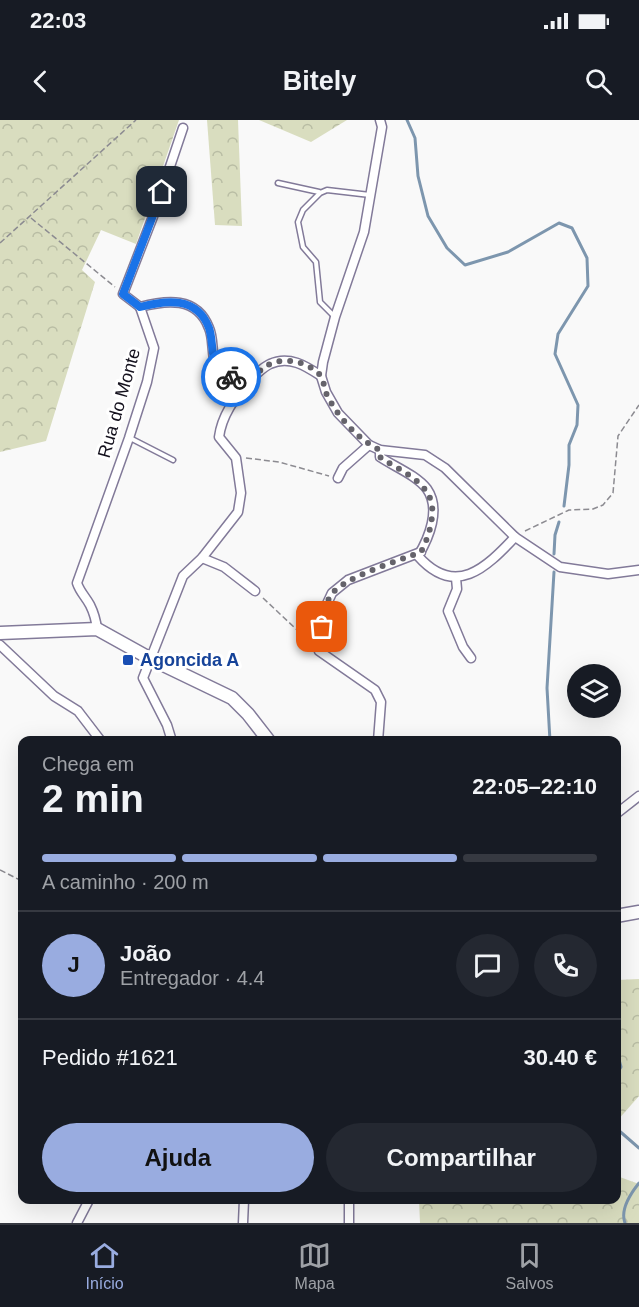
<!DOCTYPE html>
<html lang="pt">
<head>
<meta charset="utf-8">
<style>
  :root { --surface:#171b24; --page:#242831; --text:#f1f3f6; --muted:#9ea1a6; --line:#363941; --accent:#99ace0 }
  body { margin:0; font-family:Helvetica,sans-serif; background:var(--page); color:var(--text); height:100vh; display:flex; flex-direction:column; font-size:22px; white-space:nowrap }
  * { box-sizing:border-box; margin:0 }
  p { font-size:20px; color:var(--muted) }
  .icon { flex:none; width:33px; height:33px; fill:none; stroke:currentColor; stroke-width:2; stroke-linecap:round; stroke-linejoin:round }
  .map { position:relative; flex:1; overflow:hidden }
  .drawer { position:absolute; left:18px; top:616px; width:603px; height:468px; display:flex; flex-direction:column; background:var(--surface); border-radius:12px; box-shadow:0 6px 24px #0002 }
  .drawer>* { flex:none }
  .fabs { position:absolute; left:567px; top:544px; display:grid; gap:12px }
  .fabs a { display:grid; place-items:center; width:54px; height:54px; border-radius:50%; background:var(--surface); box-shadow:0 6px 24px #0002; font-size:30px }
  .pin { position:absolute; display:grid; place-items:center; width:51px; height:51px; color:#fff; margin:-26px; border-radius:12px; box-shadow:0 3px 9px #0006 }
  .courier { position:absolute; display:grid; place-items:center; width:60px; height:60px; margin:-30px; border:4px solid #1a73e8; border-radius:50%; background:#fff; color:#222; box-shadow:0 2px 8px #0007 }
  .head em { font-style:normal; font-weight:800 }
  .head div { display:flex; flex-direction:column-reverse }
  .head { display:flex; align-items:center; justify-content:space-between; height:102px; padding:0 24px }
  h1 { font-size:39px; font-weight:800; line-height:45px }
  .bar { display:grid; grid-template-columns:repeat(4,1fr); gap:9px 6px; align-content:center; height:72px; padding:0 24px }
  .bar i { height:8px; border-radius:4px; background:var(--line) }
  .bar .active { background:var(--accent) }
  .bar p { grid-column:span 4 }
  .line { display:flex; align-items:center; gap:15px; padding:0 24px; border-top:2px solid var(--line) }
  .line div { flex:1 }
  .round { display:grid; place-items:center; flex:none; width:63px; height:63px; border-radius:32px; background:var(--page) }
  .action { display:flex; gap:12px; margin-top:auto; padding:12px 24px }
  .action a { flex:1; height:69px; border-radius:36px; background:var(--accent); color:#111; font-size:24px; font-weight:800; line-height:69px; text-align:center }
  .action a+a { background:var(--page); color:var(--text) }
  .status { display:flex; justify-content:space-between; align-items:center; height:42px; padding:0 30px; background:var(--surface); direction:ltr }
  .status svg { height:16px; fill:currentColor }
  header { display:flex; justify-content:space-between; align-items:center; height:78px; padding:0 24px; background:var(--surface); font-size:27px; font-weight:800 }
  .dock { display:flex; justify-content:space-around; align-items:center; height:84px; border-top:2px solid var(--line); background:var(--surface); font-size:16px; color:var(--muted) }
  .dock a { display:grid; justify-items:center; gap:3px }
  .dock .active { color:var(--accent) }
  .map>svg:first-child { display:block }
</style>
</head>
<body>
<div class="status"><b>22:03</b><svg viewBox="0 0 49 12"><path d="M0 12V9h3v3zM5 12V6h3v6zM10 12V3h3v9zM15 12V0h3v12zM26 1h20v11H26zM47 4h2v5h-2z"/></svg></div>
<header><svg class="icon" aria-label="back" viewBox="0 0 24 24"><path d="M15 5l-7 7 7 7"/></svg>Bitely<svg class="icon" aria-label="search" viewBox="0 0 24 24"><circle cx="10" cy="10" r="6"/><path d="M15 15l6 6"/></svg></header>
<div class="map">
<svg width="639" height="1103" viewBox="0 0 639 1103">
  <defs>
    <pattern id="forest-crowns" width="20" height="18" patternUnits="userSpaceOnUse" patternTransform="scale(1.5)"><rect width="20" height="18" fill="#d9ddbf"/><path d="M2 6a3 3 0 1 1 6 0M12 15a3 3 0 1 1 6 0" fill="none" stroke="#b9bda4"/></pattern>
  </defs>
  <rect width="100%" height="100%" fill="#f9f9f9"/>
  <g fill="url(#forest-crowns)">
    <polygon points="0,0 179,0 136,124 101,110 82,150 95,162 46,321 0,332"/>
    <polygon points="207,0 238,0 242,106 215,105"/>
    <polygon points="259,0 347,0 311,22"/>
    <polygon points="639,859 639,976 617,1001 617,860"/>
    <polygon points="617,1056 639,1064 639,1103 420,1103 419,1080 616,1080"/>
  </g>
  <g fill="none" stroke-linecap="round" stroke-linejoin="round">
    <g stroke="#7d96ae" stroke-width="3">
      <polyline points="407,0 415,18 418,56 428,96 447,128 465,145 508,132 559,103 572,108 587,138 588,166 558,214 555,234 578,285 577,305 569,325 569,345 564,386"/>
      <polyline points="554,434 555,415 559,402"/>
      <polyline points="550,621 547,568 554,452"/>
      <polyline points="616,929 621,947 616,955"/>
      <polyline points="616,1008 639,1028"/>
      <path d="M 625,1103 C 620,1090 631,1073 639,1063"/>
    </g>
    <g stroke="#827a99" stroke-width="7">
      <g id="lane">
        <polyline points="278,63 319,72"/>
        <polyline points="334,196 320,182 316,142 303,127 298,102 303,90 320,73 327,70 370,75"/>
        <polyline points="130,318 173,340"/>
      </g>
    </g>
    <g stroke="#827a99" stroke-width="11">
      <g id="street">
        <polyline points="380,0 382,7 364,112 335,197 323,242 321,256 326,272 338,293 369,325 380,330 425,335 445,348 515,417 560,447 608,454 639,450"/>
        <path d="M 140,187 C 166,180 197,176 209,208 C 214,219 211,234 216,246 C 218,249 222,253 225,257 L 250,259 C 256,255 263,247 270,244 C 289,235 306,246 321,256"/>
        <polyline points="140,187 123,174 154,94 183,8"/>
        <path d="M 380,330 L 380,337 C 395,347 416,355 427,369 C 441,389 429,418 418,436 C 455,478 486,448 515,417"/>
        <polyline points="338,358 343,348 369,325"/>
        <polyline points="202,438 224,447 255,471"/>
        <polyline points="456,458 457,469 448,491 463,527 471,538"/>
        <path d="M 97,509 C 96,500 94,493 90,485 C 85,476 80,472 77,463 L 129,318 L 147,262 L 154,228 L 140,187"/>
        <polyline points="0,525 54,576 78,591 101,621"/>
        <path d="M 167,621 L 171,618 L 167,605 L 143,558 L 183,456 L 202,438 L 238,392 L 241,373 L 236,338 L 219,317 C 222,294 236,277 250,259"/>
        <polyline points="378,621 381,582 375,570 319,531 325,488 332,473 348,460 421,432"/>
        <polyline points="616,694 639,676"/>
        <polyline points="77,1103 89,1080"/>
        <polyline points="243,1103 244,1080"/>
        <polyline points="349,1103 349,1080"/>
      </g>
    </g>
    <g stroke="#827a99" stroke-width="15">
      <g id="secondary">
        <polyline points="0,513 97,509 151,539 232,578 248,594 269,621"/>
        <polyline points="616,796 639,792"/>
      </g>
    </g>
    <g stroke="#8c8b91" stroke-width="1.5" stroke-dasharray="6 3" stroke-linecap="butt">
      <polyline points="31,98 115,167"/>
      <polyline points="0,123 136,0"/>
      <polyline points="246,338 279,342 329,356"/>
      <polyline points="525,411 569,390 593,389 603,385 613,373 618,316 639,285"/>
      <polyline points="263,478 312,524"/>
      <polyline points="0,750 22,761"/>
    </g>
    <use href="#lane" stroke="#fff" stroke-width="4"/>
    <use href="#street" stroke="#fff" stroke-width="8"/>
    <use href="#secondary" stroke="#fff" stroke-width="12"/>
  </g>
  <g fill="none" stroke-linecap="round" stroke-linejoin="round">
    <path stroke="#65636b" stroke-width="6" stroke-dasharray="0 10.8" d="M 231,257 L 250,259 C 256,255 262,248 268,245 C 283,236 309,242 320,255 C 324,260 324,268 326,273 C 336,295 358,320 380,330 L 380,337 C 403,353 436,364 432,396 C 431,409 427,420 421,432 C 400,440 342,458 331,475 C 325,484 324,495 322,507"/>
    <path stroke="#1a73e8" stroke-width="8" d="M 162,72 L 123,174 L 140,187 C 166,180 197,176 209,208 C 213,219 211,234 216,245 C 218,249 222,253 225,256 L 231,257"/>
  </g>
  <rect fill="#1a4fb4" stroke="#fff" stroke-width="2" x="122" y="534" width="12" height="12" rx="3"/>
  <g text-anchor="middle" stroke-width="6" stroke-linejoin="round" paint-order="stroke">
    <g font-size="18" fill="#15121e" stroke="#fff">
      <text transform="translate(119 283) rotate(-74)" y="6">Rua do Monte</text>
    </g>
    <g font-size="18" font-weight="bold" fill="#164399" stroke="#fff" text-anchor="start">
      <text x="140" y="546">Agoncida A</text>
    </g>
  </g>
</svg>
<div class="fabs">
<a><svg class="icon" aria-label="layers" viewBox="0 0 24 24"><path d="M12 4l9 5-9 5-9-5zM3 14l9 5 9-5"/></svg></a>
</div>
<div class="pin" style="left:322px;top:507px;background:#ea580c"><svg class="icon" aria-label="bag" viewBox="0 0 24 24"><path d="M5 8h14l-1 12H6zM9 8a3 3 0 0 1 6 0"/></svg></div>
<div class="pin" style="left:162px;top:72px;background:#1f2937"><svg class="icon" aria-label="home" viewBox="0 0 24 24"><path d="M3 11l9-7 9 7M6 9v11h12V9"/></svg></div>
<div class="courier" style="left:231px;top:257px"><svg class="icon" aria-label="bike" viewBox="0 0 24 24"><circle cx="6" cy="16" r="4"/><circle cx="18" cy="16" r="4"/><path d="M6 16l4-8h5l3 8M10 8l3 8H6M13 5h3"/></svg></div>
<section class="drawer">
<div class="head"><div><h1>2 min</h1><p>Chega em</p></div><em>22:05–22:10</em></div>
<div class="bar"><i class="active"></i><i class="active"></i><i class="active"></i><i></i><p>A caminho · 200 m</p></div>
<div class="line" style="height:108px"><b class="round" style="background:var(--accent);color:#111">J</b><div><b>João</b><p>Entregador · 4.4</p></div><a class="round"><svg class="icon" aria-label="chat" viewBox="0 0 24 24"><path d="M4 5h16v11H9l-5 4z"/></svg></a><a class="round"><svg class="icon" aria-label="phone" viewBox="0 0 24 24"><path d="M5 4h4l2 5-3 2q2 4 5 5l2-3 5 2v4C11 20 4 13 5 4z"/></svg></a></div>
<div class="line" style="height:78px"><div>Pedido #1621</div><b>30.40 €</b></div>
<div class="action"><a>Ajuda</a><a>Compartilhar</a></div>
</section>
</div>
<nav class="dock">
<a class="active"><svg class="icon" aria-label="home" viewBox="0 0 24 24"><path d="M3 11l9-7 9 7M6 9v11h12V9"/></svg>Início</a>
<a><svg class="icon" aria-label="map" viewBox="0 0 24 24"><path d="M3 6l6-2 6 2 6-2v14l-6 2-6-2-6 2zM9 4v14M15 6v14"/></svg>Mapa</a>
<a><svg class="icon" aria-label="saved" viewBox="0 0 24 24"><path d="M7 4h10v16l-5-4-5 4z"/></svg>Salvos</a>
</nav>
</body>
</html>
